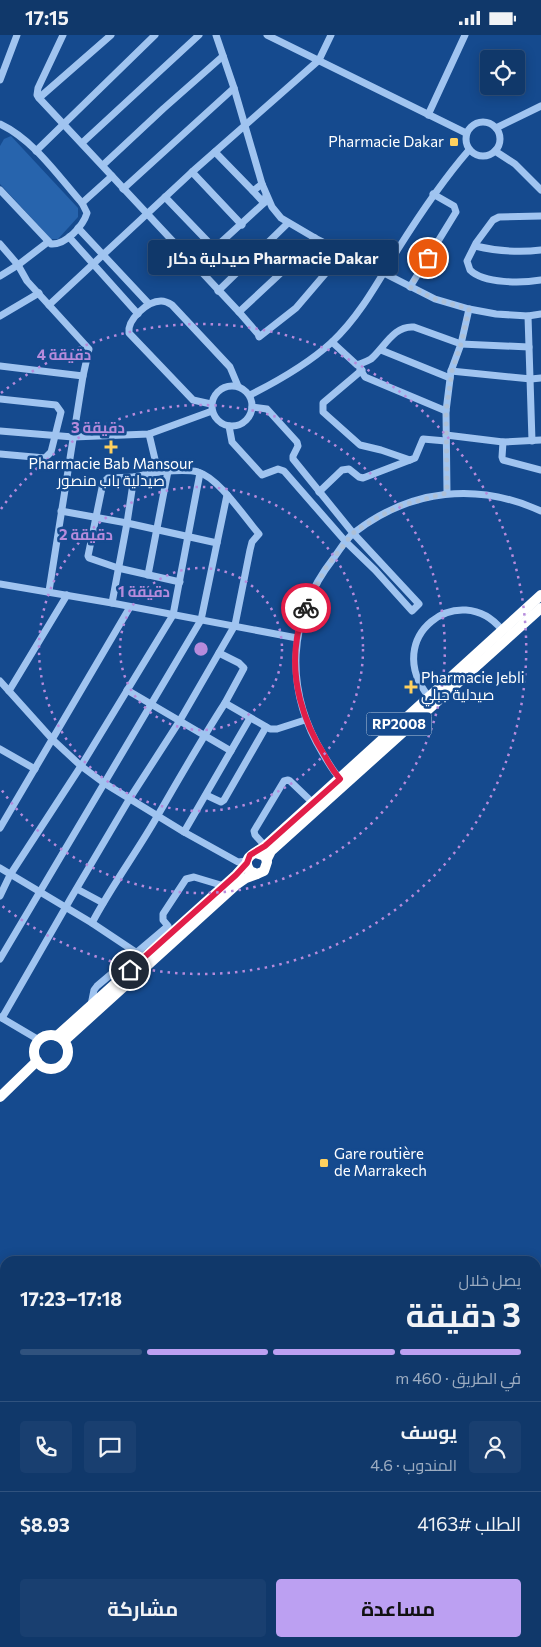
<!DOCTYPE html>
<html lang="ar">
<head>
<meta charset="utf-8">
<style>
  :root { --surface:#10386a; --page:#193f70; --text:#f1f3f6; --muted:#9cacc1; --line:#30527e; --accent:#bca0f2 }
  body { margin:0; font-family:Commissioner,Cairo,sans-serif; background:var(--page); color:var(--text); direction:rtl; height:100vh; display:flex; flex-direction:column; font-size:19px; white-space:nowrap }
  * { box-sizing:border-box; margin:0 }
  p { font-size:16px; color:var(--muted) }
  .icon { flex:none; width:28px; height:28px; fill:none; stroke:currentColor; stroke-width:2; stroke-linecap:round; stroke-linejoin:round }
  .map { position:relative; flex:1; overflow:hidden; direction:ltr }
  .details { position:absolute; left:0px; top:1221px; width:541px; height:391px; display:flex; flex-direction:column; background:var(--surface); border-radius:15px 15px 0 0; box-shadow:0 2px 12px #0003,0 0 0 1px var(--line); direction:rtl }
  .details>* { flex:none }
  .fabs { position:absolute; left:480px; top:15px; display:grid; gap:10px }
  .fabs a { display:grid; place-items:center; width:45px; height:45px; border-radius:5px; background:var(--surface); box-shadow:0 2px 12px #0003,0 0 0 1px var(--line); font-size:25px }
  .pin { position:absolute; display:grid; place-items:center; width:42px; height:42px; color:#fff; margin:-21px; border:2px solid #fff; border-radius:50%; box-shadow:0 1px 5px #0007 }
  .courier { position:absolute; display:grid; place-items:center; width:50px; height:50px; margin:-25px; border:4px solid #e11d48; border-radius:50%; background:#fff; color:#222; box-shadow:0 1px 6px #0007 }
  .bubble { position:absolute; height:35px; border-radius:5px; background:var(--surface); box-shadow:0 2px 12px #0003,0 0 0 1px var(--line); font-size:16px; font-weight:700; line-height:35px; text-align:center; direction:rtl }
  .summary em { font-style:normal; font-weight:700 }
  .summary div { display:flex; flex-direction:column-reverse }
  .summary { display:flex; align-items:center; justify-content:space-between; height:85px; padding:0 20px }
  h1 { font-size:32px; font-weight:700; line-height:38px }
  .bar { display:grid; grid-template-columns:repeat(4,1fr); gap:8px 5px; align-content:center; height:60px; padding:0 20px }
  .bar i { height:6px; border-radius:4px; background:var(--line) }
  .bar .on { background:var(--accent) }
  .bar p { grid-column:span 4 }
  .line { display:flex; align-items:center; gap:12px; padding:0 20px; border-top:1px solid var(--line) }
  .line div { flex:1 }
  .round { display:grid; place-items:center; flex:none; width:52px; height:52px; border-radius:5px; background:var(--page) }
  .button { display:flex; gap:10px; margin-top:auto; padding:10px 20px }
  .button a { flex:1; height:58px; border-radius:5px; background:var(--accent); color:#111; font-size:20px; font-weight:700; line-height:58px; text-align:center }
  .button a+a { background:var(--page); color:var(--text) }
  .status { display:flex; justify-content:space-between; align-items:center; height:35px; padding:0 25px; background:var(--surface); direction:ltr }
  .status svg { height:14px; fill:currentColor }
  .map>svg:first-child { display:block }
</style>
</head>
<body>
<div class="status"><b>17:15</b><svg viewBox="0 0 49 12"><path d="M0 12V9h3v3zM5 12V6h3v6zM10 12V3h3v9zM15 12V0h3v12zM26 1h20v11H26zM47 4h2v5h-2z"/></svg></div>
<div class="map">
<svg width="541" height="1612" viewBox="0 0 541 1612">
  <rect width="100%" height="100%" fill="#154a8e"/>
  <polygon fill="#2764ad" points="11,101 78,173 78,182 58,204 51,204 0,149 0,111 4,104"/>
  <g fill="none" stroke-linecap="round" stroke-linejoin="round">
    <g stroke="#a0c4f0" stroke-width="7">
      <polyline points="63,0 38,53 37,60 39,63 239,277 258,299 259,302 296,273 343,218"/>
      <polyline points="216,0 234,53 262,149 272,172 281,183 315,203 435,264 469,274 496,279 528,281 541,279"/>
      <polyline points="267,0 466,98"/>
      <polyline points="0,45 17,0"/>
      <polyline points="39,63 111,0"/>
      <polyline points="428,80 465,0"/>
      <circle cx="483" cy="104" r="17"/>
      <path d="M 0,89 C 34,105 58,141 82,168 L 87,178 C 83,191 66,210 51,209 L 0,155"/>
      <polyline points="496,93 541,71"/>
      <polyline points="82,108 199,0"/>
      <polyline points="36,116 155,0"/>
      <polyline points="495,116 515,129 541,155"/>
      <polyline points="215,117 253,156 262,149"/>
      <polyline points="103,130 163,74 223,21"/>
      <polyline points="192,137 242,190"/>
      <polyline points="123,154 234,53"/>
      <polyline points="253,156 264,168"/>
      <polyline points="165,162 215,214"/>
      <polyline points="82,168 112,141"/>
      <path d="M 541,181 L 499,182 L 493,185 L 476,208 L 467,226 L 470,235 C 484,249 522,248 541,245"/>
      <polyline points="78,193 149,269"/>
      <polyline points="69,202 138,279"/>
      <polyline points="0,209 18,230 27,246 89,314 83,341 49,556"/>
      <path d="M 475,211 C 497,216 518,218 541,215"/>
      <polyline points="195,231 264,168 266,160"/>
      <polyline points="0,241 18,230 48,207"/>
      <polyline points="410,252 456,177 454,171 433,159"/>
      <polyline points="218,256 288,188"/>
      <polyline points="49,270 192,137 319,25 331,0"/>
      <polyline points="239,277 283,236 315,203"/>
      <polyline points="0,281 39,258"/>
      <polyline points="528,281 532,406"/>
      <path d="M 332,307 L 357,330 C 362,328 366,327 371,324 C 384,313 394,290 414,292 L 461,309 L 529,312"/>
      <polyline points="381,315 450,343"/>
      <polyline points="0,331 83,341"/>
      <polyline points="360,334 365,342 446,376"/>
      <polyline points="362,335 323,368 323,377 360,410 381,415 410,425 415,423 423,404 446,406"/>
      <polyline points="451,336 531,344 541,343"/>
      <circle cx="232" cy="371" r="20"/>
      <path d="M 250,360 C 278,346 309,328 332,307 C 360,281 379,245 398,214 C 420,179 442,146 469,115"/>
      <polyline points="0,364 56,370 61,377 51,417 45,423 0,419"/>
      <path d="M 211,369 L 193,365 L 129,298 C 127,285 147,266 161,266 C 165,266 169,268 172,270 L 230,332 L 238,351"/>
      <polyline points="229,391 232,407 262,440 278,434 284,436 346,507 375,535 412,576 419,569 353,498 293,424 293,421 298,411 297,407 267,374 252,372"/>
      <polyline points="0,396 73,402 149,399 212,376"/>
      <polyline points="446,400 503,407 541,405"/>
      <polyline points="503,407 502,422 503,425 541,435"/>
      <polyline points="134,442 108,443 103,448 88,521 89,523 118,533 180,547"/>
      <polyline points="319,457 342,435 349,434 359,442 363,443 410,425"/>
      <polyline points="447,458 446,376 451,336 461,309 469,274"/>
      <polyline points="61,476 127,488 217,508"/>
      <polyline points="148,540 168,436"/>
      <polyline points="0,549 112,568 297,603"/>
      <polyline points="112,568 127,488 134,442 158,437"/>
      <polyline points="219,618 239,628 244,633 225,668"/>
      <polyline points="0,646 53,705 81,731 104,748 184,797 238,827 247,826"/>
      <polyline points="127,655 231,716"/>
      <polyline points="9,656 67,560"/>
      <path d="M 429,662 C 380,602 460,543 502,595"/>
      <polyline points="0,714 35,734"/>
      <path d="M 340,744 C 333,736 328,727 323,719 C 284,655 287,583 333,524 C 340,515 346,503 355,497 C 411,454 477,447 541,476"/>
      <polyline points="206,760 221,767 224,765 266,692"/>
      <polyline points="0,793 130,572"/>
      <polyline points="184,797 250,683"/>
      <polyline points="265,811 255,800 254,796 284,746 288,745 290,746 313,768"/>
      <polyline points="0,833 92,888 140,920"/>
      <polyline points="77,854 103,868"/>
      <polyline points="0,861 10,840 81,731 173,580 200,438"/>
      <path d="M 92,888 C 112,850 137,817 158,780 C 180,742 201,705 225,668 L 270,694 L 277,694 L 305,685"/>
      <polyline points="0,924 201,585 227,460"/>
      <polyline points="91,970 94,955 97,951 168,891 163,885 163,879 186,844 194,842 224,851"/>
      <polyline points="0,982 39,1005"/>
      <path d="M 2,983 L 71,863 L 130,763 L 179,687 L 235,590 L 250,515 L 252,507 L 259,499 C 244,482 219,443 198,437 C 186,434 170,436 158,437 L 149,399"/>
    </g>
    <g stroke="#fff" stroke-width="10">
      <path d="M 256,818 L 265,821 L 267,827 L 264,836 L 257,839 L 250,836 C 240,822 256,818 265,811 L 541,560"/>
      <polyline points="267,824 271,816 541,573"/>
      <circle cx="51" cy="1017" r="17"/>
      <polyline points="57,1001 236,840 247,828"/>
      <polyline points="64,1006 236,850 246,843 257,839"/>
      <polyline points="0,1062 37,1026"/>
    </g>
  </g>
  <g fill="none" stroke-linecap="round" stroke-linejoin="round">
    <polyline stroke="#adc0d7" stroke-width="5" stroke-dasharray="0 9" points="306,573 325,534 353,498 378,482 402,470 447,458 446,376 452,336 461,309 469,274 435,264 410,252 428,223"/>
    <path stroke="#e11d48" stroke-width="6" d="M 130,935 L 236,840 L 247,828 L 250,820 L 265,811 L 340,744 C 334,737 329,729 325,721 C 303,687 290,644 297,603 C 298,593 303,583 306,573"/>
  </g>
  <g fill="none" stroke="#b68bdc" stroke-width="2.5" stroke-dasharray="2.5 5">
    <circle cx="201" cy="614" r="81"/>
    <circle cx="201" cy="614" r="162"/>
    <path d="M1 474A244 244 0 1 1 1 754"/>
    <path d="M1 358A325 325 0 1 1 1 870"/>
  </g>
  <g fill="#ffd15f" stroke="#154a8e" stroke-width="2">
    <rect x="449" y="102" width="10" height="10" rx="2.5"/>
    <path d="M108.5 404.5h5v5h5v5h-5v5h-5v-5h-5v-5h5z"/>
    <path d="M408.5 644.5h5v5h5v5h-5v5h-5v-5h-5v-5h5z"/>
    <rect x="319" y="1123" width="10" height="10" rx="2.5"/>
  </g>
  <g text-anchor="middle" stroke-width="5" stroke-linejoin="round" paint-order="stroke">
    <rect fill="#154a8e" stroke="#b9c9dd" stroke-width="1" x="366.5" y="677.5" width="65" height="23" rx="4"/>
    <g font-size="14" font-weight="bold" fill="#fff">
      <text x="399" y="694">RP2008</text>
    </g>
    <g font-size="15" fill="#fff" stroke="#154a8e" text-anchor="start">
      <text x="444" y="112" text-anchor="end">Pharmacie Dakar</text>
      <text x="111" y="434" text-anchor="middle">Pharmacie Bab Mansour<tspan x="111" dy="17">صيدلية باب منصور</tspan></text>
      <text x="421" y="648">Pharmacie Jebli<tspan x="421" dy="17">صيدلية جبلي</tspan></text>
      <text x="334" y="1124">Gare routière<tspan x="334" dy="17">de Marrakech</tspan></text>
    </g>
  </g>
  <circle cx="201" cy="614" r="8" fill="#b68bdc" stroke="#154a8e" stroke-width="2.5"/>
  <g font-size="15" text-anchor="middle" font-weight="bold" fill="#b68bdc" stroke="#154a8e" stroke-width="5" stroke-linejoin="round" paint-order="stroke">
    <text x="64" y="325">4 دقيقة</text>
    <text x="98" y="398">3 دقيقة</text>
    <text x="86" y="505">2 دقيقة</text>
    <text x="144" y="562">1 دقيقة</text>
  </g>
</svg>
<div class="fabs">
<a><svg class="icon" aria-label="locate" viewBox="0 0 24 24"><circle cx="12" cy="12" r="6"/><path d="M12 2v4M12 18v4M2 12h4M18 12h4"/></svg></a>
</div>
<div class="pin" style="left:428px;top:223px;background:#ea580c"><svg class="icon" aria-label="bag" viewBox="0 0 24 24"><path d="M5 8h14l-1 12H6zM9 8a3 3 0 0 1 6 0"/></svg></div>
<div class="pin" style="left:130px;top:935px;background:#1f2937"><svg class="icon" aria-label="home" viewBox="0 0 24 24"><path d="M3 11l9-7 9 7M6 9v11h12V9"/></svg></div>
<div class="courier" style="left:306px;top:573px"><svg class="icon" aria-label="bike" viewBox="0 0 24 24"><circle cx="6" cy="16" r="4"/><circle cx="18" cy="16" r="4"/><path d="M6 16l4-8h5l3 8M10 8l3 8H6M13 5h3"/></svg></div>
<div class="bubble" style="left:148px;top:205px;width:250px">Pharmacie Dakar صيدلية دكار</div>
<section class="details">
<div class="summary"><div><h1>3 دقيقة</h1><p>يصل خلال</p></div><em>17:18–17:23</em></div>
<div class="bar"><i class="on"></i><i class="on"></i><i class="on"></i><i></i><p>في الطريق · 460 m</p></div>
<div class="line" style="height:90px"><a class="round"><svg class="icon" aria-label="person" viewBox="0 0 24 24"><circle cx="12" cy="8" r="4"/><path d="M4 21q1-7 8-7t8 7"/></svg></a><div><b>يوسف</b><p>المندوب · 4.6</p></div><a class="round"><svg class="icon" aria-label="chat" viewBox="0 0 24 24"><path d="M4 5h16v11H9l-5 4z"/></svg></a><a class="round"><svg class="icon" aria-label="phone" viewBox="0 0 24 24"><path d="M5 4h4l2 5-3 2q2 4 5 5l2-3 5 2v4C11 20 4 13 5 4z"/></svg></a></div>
<div class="line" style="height:65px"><div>الطلب #4163</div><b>$8.93</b></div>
<div class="button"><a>مساعدة</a><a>مشاركة</a></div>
</section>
</div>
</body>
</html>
